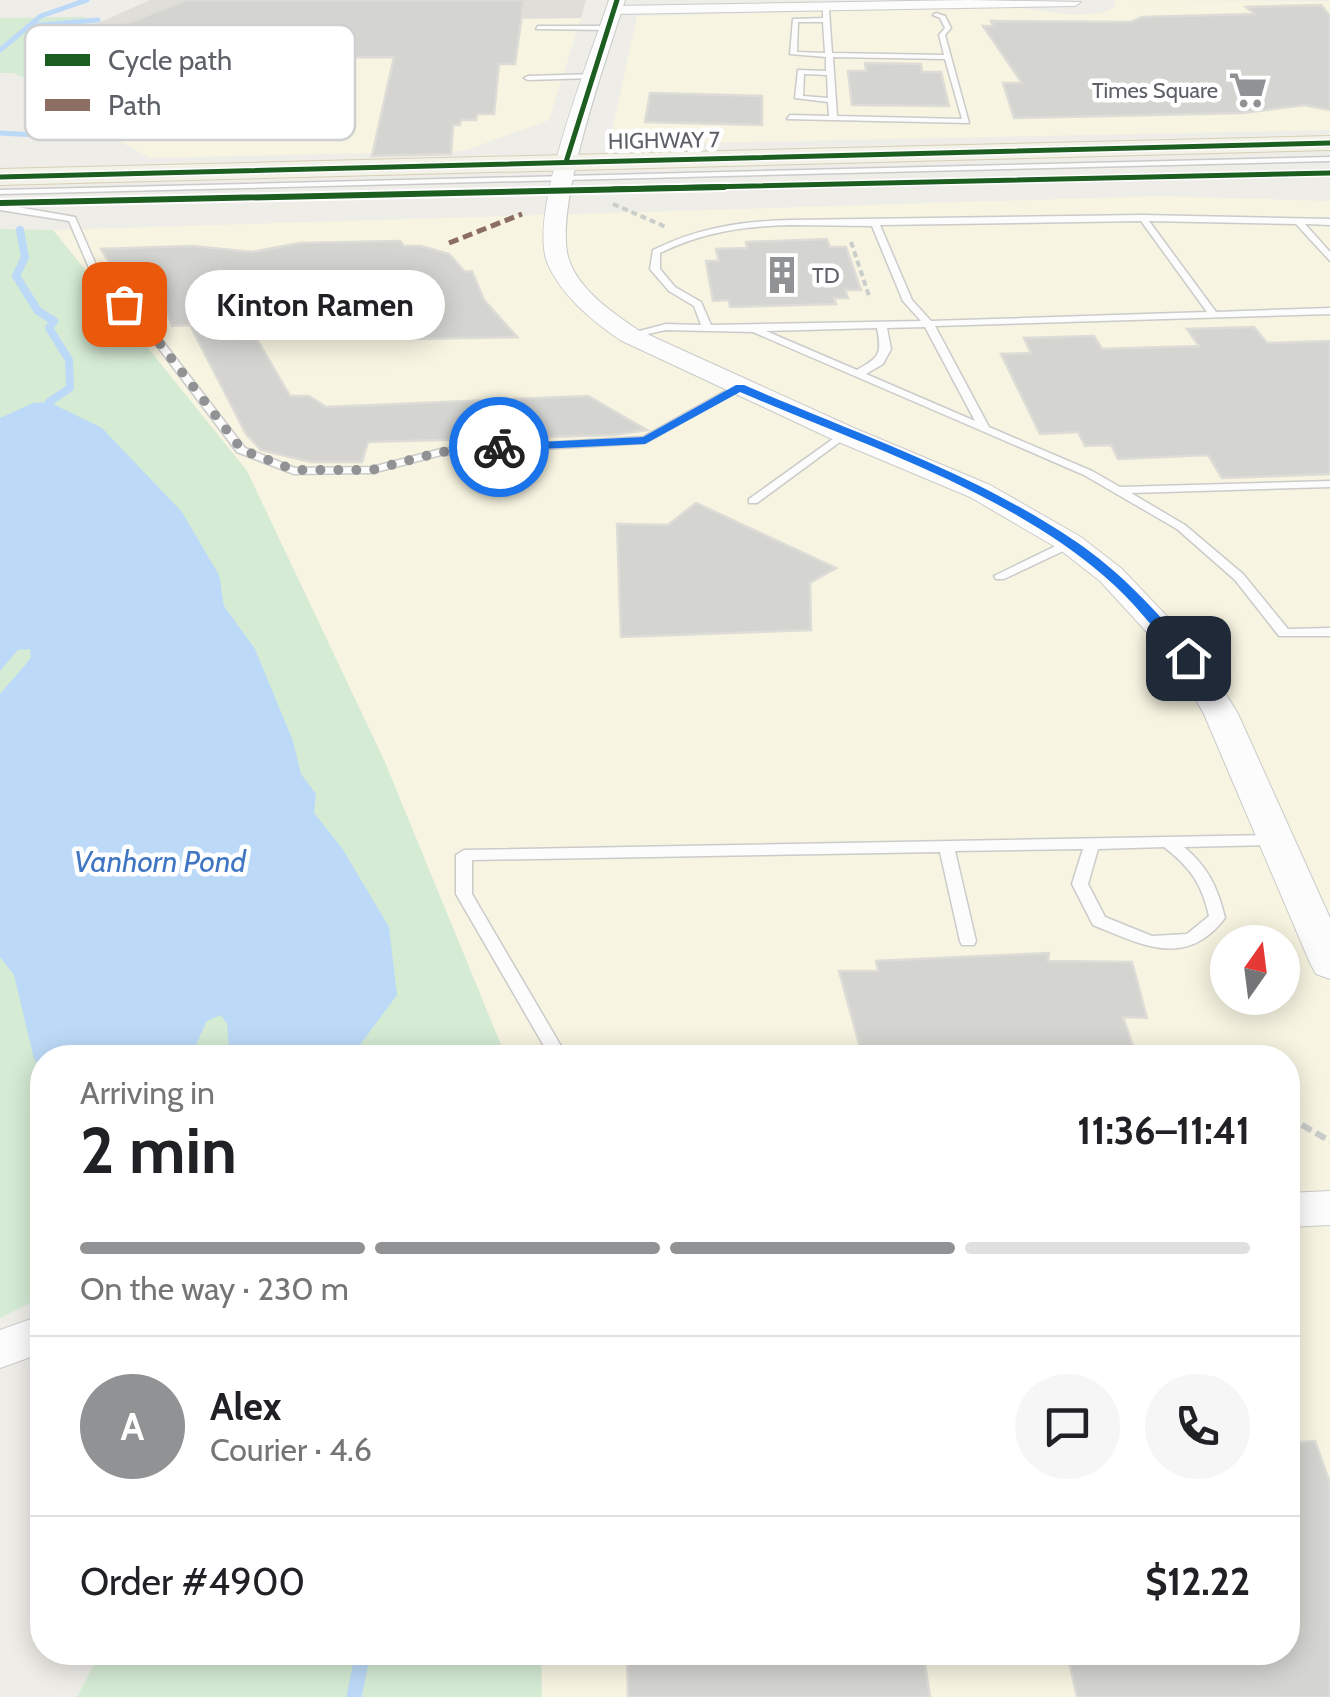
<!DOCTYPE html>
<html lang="en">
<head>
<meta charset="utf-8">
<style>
  :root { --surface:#fff; --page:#f6f6f6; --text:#202124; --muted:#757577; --line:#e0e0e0; --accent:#909294 }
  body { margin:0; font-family:Cabin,sans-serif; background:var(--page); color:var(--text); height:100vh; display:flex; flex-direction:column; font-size:38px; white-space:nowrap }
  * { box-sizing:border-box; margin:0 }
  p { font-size:32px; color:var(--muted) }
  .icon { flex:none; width:55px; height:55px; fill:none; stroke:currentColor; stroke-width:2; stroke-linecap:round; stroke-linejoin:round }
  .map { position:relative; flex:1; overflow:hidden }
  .details { position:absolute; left:30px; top:1045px; width:1270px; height:620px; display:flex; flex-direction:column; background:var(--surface); border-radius:40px; box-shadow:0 5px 25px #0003 }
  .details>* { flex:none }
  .needle { width:65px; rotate:14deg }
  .controls { position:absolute; left:1210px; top:925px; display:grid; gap:20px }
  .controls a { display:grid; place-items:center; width:90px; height:90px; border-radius:50%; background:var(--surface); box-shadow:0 5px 25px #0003; font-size:50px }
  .pin { position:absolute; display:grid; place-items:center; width:85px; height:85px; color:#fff; margin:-42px; border-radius:20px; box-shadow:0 5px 15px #0006 }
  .courier { position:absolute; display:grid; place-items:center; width:100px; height:100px; margin:-50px; border:8px solid #1a73e8; border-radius:50%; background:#fff; color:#222; box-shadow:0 2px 12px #0007 }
  .bubble { position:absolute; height:70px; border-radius:35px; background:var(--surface); box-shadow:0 5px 25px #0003; font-size:32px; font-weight:800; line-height:70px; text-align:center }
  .headline em { font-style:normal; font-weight:800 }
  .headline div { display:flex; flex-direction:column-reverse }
  .headline { display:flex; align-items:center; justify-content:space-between; height:170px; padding:0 50px }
  h1 { font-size:65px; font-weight:800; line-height:75px }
  .bar { display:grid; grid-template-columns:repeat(4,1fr); gap:15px 10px; align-content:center; height:120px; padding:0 50px }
  .bar i { height:12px; border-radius:8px; background:var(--line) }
  .bar .current { background:var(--accent) }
  .bar p { grid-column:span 4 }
  .line { display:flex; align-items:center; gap:25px; padding:0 50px; border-top:2px solid var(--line) }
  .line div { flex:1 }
  .round { display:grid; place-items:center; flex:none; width:105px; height:105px; border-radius:52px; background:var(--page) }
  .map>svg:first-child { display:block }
</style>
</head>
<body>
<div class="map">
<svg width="1330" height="1697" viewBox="0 0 1330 1697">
  <rect width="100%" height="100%" fill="#eeede8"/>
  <g fill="#f7f4e1" fill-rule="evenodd">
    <polygon points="1115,0 1330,1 1330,130 609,145 637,16 1009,7 1074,15 1101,13 1114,8"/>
    <polygon points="581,18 549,120 464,151 150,158 35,95 94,25"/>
    <path d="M 1159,196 L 1330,201 L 1330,1697 L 542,1697 L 541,1653 L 1288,1652 L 1288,1058 L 506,1057 L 384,760 L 247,471 L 53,230 ZM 1228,942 L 1282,942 L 1282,998 L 1228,998 Z"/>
  </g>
  <polygon fill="#dfded9" points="150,0 586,0 581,18 94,25"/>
  <g fill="#d5ebd4">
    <polygon points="86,17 39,84 13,73 0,73 0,18"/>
    <polygon points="0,229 53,230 247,471 384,760 506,1057 42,1058 42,1297 0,1318"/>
    <polygon points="100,1653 541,1653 542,1697 77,1697"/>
  </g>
  <polygon fill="#bcdaf8" points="49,402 102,428 182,512 219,575 224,606 255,649 293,741 301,774 316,794 314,813 342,848 389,927 397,995 351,1057 230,1057 227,1024 221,1015 207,1021 190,1057 42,1058 42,1069 34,1059 14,975 0,957 0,694 31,658 30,649 18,650 0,671 0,418 33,403"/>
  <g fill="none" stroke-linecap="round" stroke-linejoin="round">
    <g stroke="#bcdaf8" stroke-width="5">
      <polyline points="30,26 98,20"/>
      <polyline points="0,50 41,16 87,0"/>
      <polyline points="0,133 88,138"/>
      <polyline points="27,133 57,105"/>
    </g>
    <polyline stroke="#bcdaf8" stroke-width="8" points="20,230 25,257 16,276 38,311 54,321 49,328 69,360 70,388 49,402"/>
    <polyline stroke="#bcdaf8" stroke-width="15" points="354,1697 363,1652"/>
  </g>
  <g fill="#d4d4d1" stroke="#dedcd7" stroke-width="2.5">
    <polygon points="187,0 524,0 515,64 499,64 494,114 477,114 476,120 461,120 460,125 453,125 451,154 372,156 394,57 304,58 307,51 106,52 125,24"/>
    <polygon points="1321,5 1330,16 1330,110 1304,105 1243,113 1014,118 1003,83 1022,83 983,26 994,26 991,21 1131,22 1142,17 1255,14 1246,7"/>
    <polygon points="865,63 921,64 922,72 941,72 949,106 852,105 848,71 866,71"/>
    <polygon points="650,93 762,96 762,125 645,122"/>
    <polygon points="827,239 830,247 846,247 861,290 845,290 848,298 834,298 836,304 730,307 729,300 713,301 706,261 719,261 716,249 747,248 746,242"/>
    <polygon points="400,241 404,246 421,246 449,254 465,272 472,271 484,300 517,337 409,339 382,302 345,296 318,273 228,274 262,324 248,324 290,396 309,396 326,407 588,396 647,430 614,435 368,442 362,462 311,462 261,450 246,434 190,325 172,326 160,289 132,287 121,282 101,249 192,246 252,252 300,243"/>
    <polygon points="1254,327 1267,343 1330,341 1330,474 1222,478 1208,455 1118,459 1111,445 1085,446 1078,432 1040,434 1001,354 1031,353 1024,338 1094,336 1102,349 1199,346 1187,329"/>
    <polygon points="696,503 836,568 810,583 811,630 621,637 617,524 668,525"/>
    <polygon points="1049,953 1048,961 1132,962 1147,1018 1123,1017 1137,1058 863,1058 839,971 878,971 876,961"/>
    <polygon points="1315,1441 1330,1483 1330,1697 1077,1697 1067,1652 1288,1652 1288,1443"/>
    <polygon points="627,1652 923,1652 930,1697 628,1697"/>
  </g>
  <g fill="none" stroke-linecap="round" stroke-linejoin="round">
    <g stroke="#cbcbca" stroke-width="3">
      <g id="service">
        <path d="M 826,8 L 829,10 L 832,53 L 944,55 L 939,35 L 945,28 L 940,18 L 933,15 L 936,13 L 945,16 L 951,28 L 945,35 L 969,123 L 787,119 L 790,115 L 829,116 L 828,102 L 795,98 L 798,70 L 826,71 L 826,57 L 790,54 L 793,19 L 823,18 L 823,10 ZM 798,22 L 823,22 L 825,53 L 797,52 ZM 833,57 L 945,59 L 962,119 L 837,116 ZM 804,74 L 827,75 L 828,98 L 803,96 Z"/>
        <polygon points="538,26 610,26 613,28 610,30 536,29"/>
        <polygon points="596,74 593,78 528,80 524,78 528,76"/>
        <polygon points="1330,157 1330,161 0,194 0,190"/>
        <polygon points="0,204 75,217 100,274 154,330 245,448 295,468 372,467 441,449 643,437 736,385 745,387 645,443 441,455 372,473 294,474 237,452 148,334 93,277 69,221 0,210"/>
        <path d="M 1143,215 L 1330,219 L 1330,225 L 1305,224 L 1330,252 L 1330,261 L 1296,224 L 1149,221 L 1216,312 L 1330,308 L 1330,314 L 935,326 L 989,427 L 1092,471 L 1120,487 L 1330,481 L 1330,487 L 1131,493 L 1185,525 L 1243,574 L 1288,629 L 1330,628 L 1330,636 L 1279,636 L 1235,580 L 1177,529 L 1084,475 L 753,332 L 666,330 L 629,338 L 624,335 L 666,324 L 701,325 L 694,306 L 669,291 L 650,269 L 653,250 C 697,228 741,221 791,220 ZM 1141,221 L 1207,312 L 931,321 L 912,300 L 880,225 ZM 791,225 L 872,226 L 903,301 L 921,321 L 711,325 L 701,302 L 675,287 L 660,269 L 660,253 C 703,232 744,226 791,225 ZM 925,327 L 975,421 L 866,374 L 883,364 L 891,349 L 887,328 ZM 877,328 C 882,354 880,357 857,370 L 766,331 Z"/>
        <polygon points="844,431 848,432 848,436 757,503 749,503 749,499"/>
        <polygon points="1070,539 1076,543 1074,546 1004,579 996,579 994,576"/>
        <path d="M 1275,835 L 1282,840 L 1275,845 L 1184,847 C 1208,867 1218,888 1225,918 C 1186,969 1142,945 1093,925 L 1072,884 L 1083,849 L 955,851 L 976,941 L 974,945 L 962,945 L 960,941 L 940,852 L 472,860 L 472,894 L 568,1058 L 551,1058 L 456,894 L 456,855 L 464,850 ZM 1164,847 C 1190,867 1202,884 1209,916 L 1187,934 L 1152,936 L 1105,917 L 1088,884 L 1098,849 Z"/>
      </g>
    </g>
    <g stroke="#cbcbca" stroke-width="2">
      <g id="minor">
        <polygon points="969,0 1081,2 1075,6 615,14 609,10 615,6"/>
        <polygon points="1330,1191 1330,1225 1288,1227 1288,1193"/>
        <polygon points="42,1315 42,1353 0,1368 0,1330"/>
      </g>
    </g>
    <g stroke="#cbcbca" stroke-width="2">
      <path id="tertiary" d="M 609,0 L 625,0 C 608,55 552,209 569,260 C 579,290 613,313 638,330 L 854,428 L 990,485 L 1081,537 L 1122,569 L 1200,651 L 1238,714 L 1330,918 L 1330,979 L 1316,974 L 1310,963 L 1204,714 L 1175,663 L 1100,581 L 1059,549 L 970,497 L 834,440 L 620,340 C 593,321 560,295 547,262 C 528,211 591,55 609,0 Z"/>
    </g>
    <g stroke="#d7d0b5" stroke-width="2">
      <polygon id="primary" points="1330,136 1330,150 0,185 0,169"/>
    </g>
    <g stroke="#c9cecb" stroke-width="4" stroke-dasharray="6 4" stroke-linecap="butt">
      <polyline points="613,204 666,227"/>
      <polyline points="851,242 870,299"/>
    </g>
    <polyline stroke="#c9cecb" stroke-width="6" stroke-dasharray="11 5" stroke-linecap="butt" points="1288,1117 1330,1141"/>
    <use href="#service" fill="#fcfcfc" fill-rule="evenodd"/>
    <use href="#minor" fill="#fcfcfc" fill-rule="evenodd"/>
    <use href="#tertiary" fill="#fcfcfc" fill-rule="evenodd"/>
    <use href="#primary" fill="#f3f2e9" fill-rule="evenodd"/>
    <polyline stroke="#8d6e63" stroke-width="5" stroke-dasharray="10 5" stroke-linecap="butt" points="449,243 522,214"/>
    <g stroke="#fff" stroke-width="8">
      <g id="cycleway-far1">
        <polyline points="566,162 617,0"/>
        <polyline points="0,177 1330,143"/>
        <polyline points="613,189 1330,173"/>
      </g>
    </g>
    <g stroke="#fff" stroke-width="10">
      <polyline id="cycleway" points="0,203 724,187"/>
    </g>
    <use href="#cycleway-far1" stroke="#1b5e20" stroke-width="5"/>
    <use href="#cycleway" stroke="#1b5e20" stroke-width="6"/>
  </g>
  <path fill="#1a73e8" d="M 736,385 L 744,385 C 854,433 975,473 1075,541 C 1120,571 1161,615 1195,658 L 1182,661 C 1157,633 1133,600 1104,576 C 1005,490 860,444 740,392 L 645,444 L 499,451 L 493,447 L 499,444 L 643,437 Z"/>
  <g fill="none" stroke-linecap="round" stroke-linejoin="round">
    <polyline stroke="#909294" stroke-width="10" stroke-dasharray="0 18" points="124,304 151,332 242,450 294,470 372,470 441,452 499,447"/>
  </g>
  <defs>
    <g id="supermarket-bare" transform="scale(3)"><path d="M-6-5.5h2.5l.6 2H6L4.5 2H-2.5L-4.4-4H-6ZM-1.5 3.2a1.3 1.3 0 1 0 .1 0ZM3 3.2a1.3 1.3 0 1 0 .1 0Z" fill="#909294" stroke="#fff" stroke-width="2.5" paint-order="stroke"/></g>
    <g id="building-bare" transform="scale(3)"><path d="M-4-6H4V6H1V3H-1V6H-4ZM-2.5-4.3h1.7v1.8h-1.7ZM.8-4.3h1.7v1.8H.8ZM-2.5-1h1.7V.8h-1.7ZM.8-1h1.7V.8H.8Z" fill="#909294" stroke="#fff" stroke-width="2.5" paint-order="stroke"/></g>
  </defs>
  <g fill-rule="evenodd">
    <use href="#supermarket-bare" x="1248" y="90"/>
    <use href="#building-bare" x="782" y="275"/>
  </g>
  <g text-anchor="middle" stroke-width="9" stroke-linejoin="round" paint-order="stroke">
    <g font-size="22" fill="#5d6167" stroke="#fff" text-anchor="end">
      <text x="1218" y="98">Times Square</text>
      <text x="812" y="283" text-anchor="start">TD</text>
    </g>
    <g font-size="22" fill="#5d6167" stroke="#fff">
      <text transform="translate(664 140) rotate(-1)" y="8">HIGHWAY 7</text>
    </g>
    <g font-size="30" font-style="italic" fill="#3f75c2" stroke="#fff">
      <text x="160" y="872">Vanhorn Pond</text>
    </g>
  </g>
  <rect x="25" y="25" width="330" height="115" rx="15" fill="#fff" stroke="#ced0d1" stroke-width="2.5"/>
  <rect x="45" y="54" width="45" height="12" fill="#1b5e20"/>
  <rect x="45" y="99" width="45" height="12" fill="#8d6e63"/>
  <g font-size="28" fill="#5d6167">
    <text x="108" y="70">Cycle path</text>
    <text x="108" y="115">Path</text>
  </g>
</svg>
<div class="controls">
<a><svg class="needle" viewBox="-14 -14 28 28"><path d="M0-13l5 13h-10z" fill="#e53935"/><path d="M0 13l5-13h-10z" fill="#757577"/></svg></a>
</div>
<div class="pin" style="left:124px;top:304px;background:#ea580c"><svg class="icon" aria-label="bag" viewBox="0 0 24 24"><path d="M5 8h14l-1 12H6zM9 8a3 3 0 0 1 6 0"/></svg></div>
<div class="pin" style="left:1188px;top:658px;background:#1f2937"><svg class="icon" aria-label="home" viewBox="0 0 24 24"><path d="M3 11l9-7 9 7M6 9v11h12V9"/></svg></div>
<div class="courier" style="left:499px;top:447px"><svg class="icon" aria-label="bike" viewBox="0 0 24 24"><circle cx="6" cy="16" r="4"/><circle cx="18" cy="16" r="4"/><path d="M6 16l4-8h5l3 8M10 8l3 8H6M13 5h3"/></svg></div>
<div class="bubble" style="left:185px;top:270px;width:260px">Kinton Ramen</div>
<section class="details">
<div class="headline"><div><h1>2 min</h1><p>Arriving in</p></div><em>11:36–11:41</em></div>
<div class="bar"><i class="current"></i><i class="current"></i><i class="current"></i><i></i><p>On the way · 230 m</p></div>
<div class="line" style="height:180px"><b class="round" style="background:var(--accent);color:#fff">A</b><div><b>Alex</b><p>Courier · 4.6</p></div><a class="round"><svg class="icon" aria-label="chat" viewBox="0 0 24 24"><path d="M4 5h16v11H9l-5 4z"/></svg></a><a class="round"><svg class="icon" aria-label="phone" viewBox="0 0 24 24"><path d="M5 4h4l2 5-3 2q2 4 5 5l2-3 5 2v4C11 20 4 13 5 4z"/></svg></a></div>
<div class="line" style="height:130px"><div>Order #4900</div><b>$12.22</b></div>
</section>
</div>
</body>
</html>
